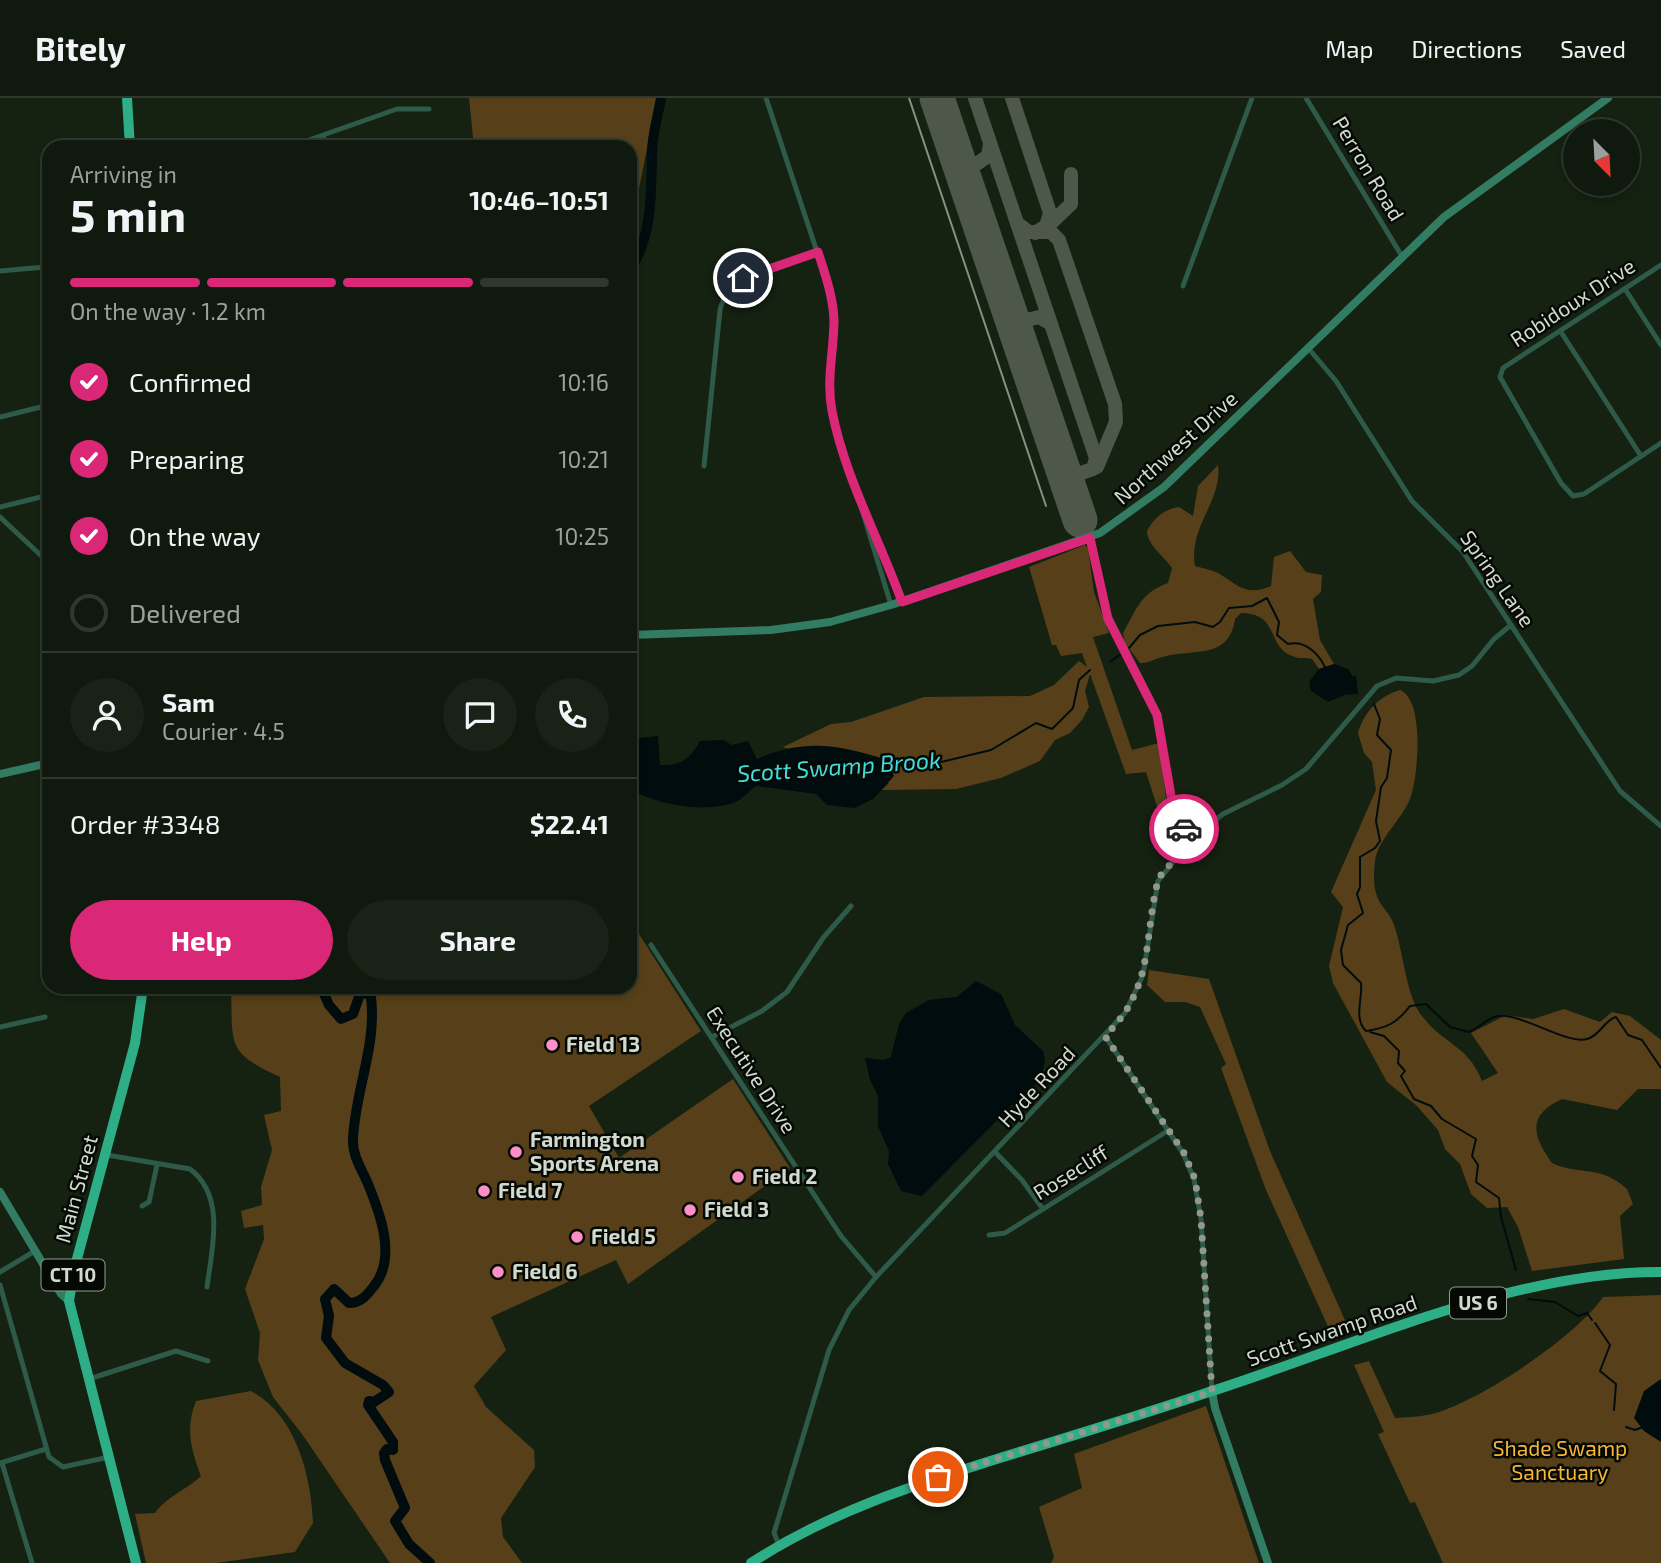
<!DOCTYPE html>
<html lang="en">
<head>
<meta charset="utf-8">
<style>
  :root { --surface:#10190d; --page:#192216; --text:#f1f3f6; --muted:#9ca09d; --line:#30382e; --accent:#db2777 }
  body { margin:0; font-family:"Exo 2",sans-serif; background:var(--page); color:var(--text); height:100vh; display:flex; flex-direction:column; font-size:26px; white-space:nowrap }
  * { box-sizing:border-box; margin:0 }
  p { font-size:23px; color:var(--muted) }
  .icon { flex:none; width:38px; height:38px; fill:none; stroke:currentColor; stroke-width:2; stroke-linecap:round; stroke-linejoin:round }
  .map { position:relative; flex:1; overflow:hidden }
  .sheet { position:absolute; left:42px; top:42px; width:595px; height:854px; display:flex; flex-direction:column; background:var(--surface); border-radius:21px; box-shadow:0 4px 10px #0003,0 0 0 2px var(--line) }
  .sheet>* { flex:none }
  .needle { width:46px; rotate:156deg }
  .fabs { position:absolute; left:1563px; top:21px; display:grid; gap:14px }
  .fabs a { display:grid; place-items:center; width:77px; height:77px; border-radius:50%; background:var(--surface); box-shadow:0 4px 10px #0003,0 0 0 2px var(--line); font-size:35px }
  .pin { position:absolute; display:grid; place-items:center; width:60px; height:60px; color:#fff; margin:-30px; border:4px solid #fff; border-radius:50%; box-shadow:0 2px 7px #0007 }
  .courier { position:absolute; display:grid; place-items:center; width:70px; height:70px; margin:-35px; border:5px solid #db2777; border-radius:50%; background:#fff; color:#222; box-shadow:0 2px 9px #0007 }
  .head em { font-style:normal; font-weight:700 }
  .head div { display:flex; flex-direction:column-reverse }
  .head { display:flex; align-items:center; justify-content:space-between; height:119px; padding:0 28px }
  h1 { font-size:46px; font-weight:700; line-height:52px }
  .bar { display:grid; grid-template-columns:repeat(4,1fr); gap:10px 7px; align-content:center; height:84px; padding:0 28px }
  .bar i { height:9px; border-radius:5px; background:var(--line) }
  .bar .selected { background:var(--accent) }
  .bar p { grid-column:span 4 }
  .line { display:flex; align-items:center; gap:18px; padding:0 28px; border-top:2px solid var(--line) }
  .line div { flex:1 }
  .round { display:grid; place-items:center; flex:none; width:74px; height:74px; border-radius:37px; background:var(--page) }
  ol { padding:0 28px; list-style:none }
  li { display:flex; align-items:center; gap:21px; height:77px }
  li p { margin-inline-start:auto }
  li .icon { padding:7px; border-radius:50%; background:var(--accent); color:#fff; stroke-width:4 }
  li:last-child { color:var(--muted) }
  li i { width:38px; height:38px; border:4px solid var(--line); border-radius:50% }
  .button { display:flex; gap:14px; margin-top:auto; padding:14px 28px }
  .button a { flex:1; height:80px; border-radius:42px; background:var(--accent); color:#fff; font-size:28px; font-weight:700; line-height:80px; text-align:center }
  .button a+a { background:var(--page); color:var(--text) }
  header { display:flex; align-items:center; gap:42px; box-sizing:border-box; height:98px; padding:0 35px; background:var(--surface); border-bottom:2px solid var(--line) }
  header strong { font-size:33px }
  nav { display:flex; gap:38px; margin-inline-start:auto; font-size:24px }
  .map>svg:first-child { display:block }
</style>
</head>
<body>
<header>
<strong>Bitely</strong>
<nav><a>Map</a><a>Directions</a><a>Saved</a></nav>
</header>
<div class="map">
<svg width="1661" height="1465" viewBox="0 0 1661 1465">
  <rect width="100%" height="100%" fill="#152111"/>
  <g fill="#574019">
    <polygon points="469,0 657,0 630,136 630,49 474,49"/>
    <path d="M 1218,367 C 1223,402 1188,429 1195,468 C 1202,470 1212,472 1218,475 C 1238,487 1246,499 1271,488 L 1274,459 L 1290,453 L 1306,474 L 1322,477 L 1321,494 L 1313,501 L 1320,542 L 1334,566 L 1319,571 L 1312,561 C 1306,559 1300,561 1295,559 C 1265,550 1281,515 1241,515 L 1235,521 C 1229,561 1196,551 1166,558 C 1156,560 1151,565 1140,565 L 1125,545 L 1123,535 C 1137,511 1140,495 1168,485 L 1172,470 C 1164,458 1147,447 1147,433 C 1155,419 1163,412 1179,409 L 1193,418 L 1198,388 Z"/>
    <polygon points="1085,447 1088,450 1094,494 1109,535 1093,539 1132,652 1159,645 1168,715 1182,740 1172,755 1146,674 1126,676 1090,576 1085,593 1089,609 1082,622 1070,635 1055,642 1040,663 1001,680 956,691 882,692 889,685 783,649 831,626 851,624 924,599 1030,598 1054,587 1079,563 1087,569 1082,555 1061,558 1056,547 1052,547 1029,469"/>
    <path d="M 1400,592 C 1425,602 1418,677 1411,698 C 1404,720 1378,740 1375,763 C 1374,773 1373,785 1376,795 C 1379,808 1390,814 1394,827 C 1403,851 1406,899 1422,918 C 1444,947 1468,947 1482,983 L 1498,975 L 1471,935 L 1506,917 L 1533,921 L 1564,911 L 1600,924 L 1612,914 L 1630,918 L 1661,942 L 1661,991 L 1638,991 L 1617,1012 L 1562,1001 C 1527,1017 1532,1037 1552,1065 C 1579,1078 1600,1066 1627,1091 L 1633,1106 L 1620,1118 L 1624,1161 L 1532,1173 L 1518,1129 L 1507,1109 L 1487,1110 L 1471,1096 L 1460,1066 L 1445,1051 L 1438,1032 L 1417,1008 L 1387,984 L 1333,885 L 1329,868 L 1343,809 L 1331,794 L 1376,692 L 1372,664 L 1364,655 L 1358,635 C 1364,614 1379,598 1400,592 Z"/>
    <path d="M 630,822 L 701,933 L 589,1008 L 619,1060 L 733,981 L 790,1070 L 628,1186 L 616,1162 L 491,1219 L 506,1252 L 474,1288 L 486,1309 L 534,1352 L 535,1369 L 501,1420 L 503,1439 L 522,1465 L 390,1465 L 302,1336 L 273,1299 L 258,1262 L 260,1235 L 245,1191 L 264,1141 L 263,1127 L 244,1130 L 241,1113 L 262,1107 L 261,1089 L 272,1052 L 264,1017 L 281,1013 L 280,979 C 225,954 233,946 231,889 L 630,889 Z"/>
    <polygon points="1149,872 1209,881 1270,1053 1348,1229 1331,1235 1266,1092 1221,970 1226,966 1200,909 1185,904 1165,904 1147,887"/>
    <path d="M 1661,1197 L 1661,1465 L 1443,1465 L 1415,1404 L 1410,1405 L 1378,1336 L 1384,1334 L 1354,1267 L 1369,1263 L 1395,1320 C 1405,1319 1417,1319 1427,1317 C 1474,1308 1577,1238 1603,1199 Z"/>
    <path d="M 251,1293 C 296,1317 311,1377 313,1425 L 295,1454 L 216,1465 L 146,1465 L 135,1416 L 155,1415 C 167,1398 185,1393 201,1378 C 191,1352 185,1330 196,1303 Z"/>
    <polygon points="1206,1308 1259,1465 1051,1465 1054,1459 1039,1409 1082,1390 1074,1356"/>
  </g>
  <g fill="#000c0d">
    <polygon points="1334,566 1348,571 1353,579 1356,577 1358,596 1344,597 1328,604 1311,593 1309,584 1319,571"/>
    <path d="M 658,638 L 660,667 C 681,668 690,661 700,643 L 723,642 L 732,647 L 748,643 L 757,661 C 806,640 838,647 888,662 L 894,678 L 873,701 L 855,710 L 827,707 L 816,696 L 756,688 C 749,693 741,703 733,705 C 704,715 654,707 630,690 L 630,641 Z"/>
    <polygon points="976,883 1001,896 1015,927 1043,953 1045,963 1040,983 1022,997 922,1098 901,1093 888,1066 889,1053 878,1028 878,998 870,982 865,960 884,962 891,959 899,926 906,915 929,902 957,899"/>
    <polygon points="1661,1281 1661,1344 1644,1333 1634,1320 1644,1293"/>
  </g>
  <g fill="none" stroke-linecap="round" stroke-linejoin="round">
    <g stroke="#000c0d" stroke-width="2">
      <path d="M 1110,564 L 1129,550 L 1140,537 L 1158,528 L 1195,524 L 1213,529 L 1220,524 L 1229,510 L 1252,508 L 1267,500 L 1279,524 L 1277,537 L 1288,546 C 1305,542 1318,555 1325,569"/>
      <path d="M 1374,606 L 1380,621 L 1377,637 L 1391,652 L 1387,680 L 1381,689 L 1376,723 L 1380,743 L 1375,750 L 1360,759 L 1360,789 L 1357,796 L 1363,815 L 1348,827 L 1341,852 L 1343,867 L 1361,885 C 1363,901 1353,920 1366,933 C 1387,930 1397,925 1410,908 L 1426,906 L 1450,929 L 1469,934 C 1479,930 1487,920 1498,918 C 1522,915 1567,947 1587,941 C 1601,937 1604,922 1616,919 L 1628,937 L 1642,942 L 1661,970"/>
      <polyline points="891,668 937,665 991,652 1036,625 1052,631 1073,610 1079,582 1090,572"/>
      <polyline points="1370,934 1384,938 1399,953 1398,965 1405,973 1401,978 1414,1001 1431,1008 1442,1021 1476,1041 1472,1058 1478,1067 1476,1084 1499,1100 1501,1119 1516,1172"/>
      <polyline points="1528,1201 1555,1204 1578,1218 1587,1215 1592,1222"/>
      <polyline points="1595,1225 1610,1247 1600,1273 1616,1286 1614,1312"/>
      <polyline points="1626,1329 1635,1332 1643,1329"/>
    </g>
    <g stroke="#000c0d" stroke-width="10">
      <path d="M 630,173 C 653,135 651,97 652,55 C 652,37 658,18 661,0"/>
      <path d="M 321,889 L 329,907 L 341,921 L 353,916 L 360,896 L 366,895 L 371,899 C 377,948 355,993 353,1041 C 352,1058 362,1071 368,1086 C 380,1115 397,1160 374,1188 C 367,1197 361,1205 349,1205 L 334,1191 L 325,1201 L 329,1218 L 326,1240 L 345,1265 L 383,1287 L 389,1294 L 374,1304 L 369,1303 L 368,1307 L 393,1344 L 393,1352 L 387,1351 L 384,1355 L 385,1362 L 405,1410 L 395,1423 L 409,1446 L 430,1465"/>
    </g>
    <g stroke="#4e584a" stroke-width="14">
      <polyline points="975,0 1096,360 1093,371 1066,380"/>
      <polyline points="1012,0 1050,115 1046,128 1035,135"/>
      <polyline points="956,55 967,65 978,65 988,58 990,46"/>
      <polyline points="966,86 969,72 977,65"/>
      <polyline points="1017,125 1029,134 1051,134 1059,142 1115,306 1116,324 1097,369"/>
      <polyline points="1046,130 1071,106 1071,76"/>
      <polyline points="1009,212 1019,220 1029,221"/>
      <polyline points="1019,242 1019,232 1027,222 1039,219 1051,226"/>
    </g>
    <polyline stroke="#4e584a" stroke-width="35" points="937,0 1080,422"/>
    <g stroke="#2e5a4a" stroke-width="5">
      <path d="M 766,0 L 830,193 C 837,232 827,271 831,310 L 891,507"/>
      <polyline points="1306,0 1403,160"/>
      <polyline points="323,38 327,49"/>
      <polyline points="289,49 397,11 429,11"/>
      <polyline points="44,134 45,237"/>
      <polyline points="1661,167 1503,270 1500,279 1561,385 1573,398 1584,396 1661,345"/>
      <polyline points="0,173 45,169"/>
      <polyline points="1183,188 1252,0"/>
      <polyline points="1625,191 1661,247"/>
      <polyline points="1561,234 1641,358"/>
      <polyline points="1309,251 1336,283 1412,403 1463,454 1620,693 1661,728"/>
      <polyline points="0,319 49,307"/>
      <path d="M 704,368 L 720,212 C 729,172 784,166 818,154"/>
      <polyline points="0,409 49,397"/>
      <polyline points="0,419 49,465"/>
      <polyline points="870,430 884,456 902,504"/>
      <polyline points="1090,440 1105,510 1155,609 1173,709 1192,741"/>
      <polyline points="651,847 841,1138 876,1179"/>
      <polyline points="0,929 45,919"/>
      <polyline points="1105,938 1183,1055 1194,1081 1201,1121 1212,1293"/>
      <polyline points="712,939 762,913 787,894 823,840 851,808"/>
      <polyline points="996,1055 1022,1082 1043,1111"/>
      <path d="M 107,1057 L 190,1071 C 226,1098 212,1151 207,1189"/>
      <polyline points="142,1108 149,1104 157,1067"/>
      <polyline points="989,1137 1005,1135 1169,1032"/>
      <polyline points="0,1174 35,1153"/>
      <polyline points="0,1187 49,1359 63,1369 109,1359"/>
      <polyline points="89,1281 176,1253 208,1263"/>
      <polyline points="0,1365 46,1351"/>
      <polyline points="2,1365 32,1465"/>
      <polyline points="779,1447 774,1435 829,1252 849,1212 876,1179 1125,915 1143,877 1158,783 1192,741 1223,716 1282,687 1306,671 1377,588 1396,580 1433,583 1459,577 1472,568 1494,541 1511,527"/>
    </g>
    <g stroke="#327c63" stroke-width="8">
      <polyline points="630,537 771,532 830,524 891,507 1100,435 1164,389 1444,119 1608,0"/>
      <polyline points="0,676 49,665"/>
      <polyline points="0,1094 61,1196 69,1203"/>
      <polyline points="1212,1294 1215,1310 1268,1465"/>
    </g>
    <g stroke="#2eae87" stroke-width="10">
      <polyline points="127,0 130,49"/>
      <polyline points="136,1465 69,1203 74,1172 135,945 143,889"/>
      <path d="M 751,1465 C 829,1414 914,1387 1003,1359 C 1072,1338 1141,1317 1209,1294 C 1350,1249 1513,1173 1661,1174"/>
    </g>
    <polyline stroke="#879083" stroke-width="2" points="909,0 1046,408"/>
  </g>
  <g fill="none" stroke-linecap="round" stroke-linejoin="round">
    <path stroke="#90998c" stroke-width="7" stroke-dasharray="0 12.6" d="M 938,1379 L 1212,1294 L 1201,1121 L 1195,1081 L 1184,1055 L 1105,938 C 1152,892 1144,849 1156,790 L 1161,777 L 1192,741 L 1184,731"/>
    <path stroke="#db2777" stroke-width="9" d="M 743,180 L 818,154 C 825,176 833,198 834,222 C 834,252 826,282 832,313 C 845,380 879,440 902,504 L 1090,440 L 1108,521 L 1157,617 L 1173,709 L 1184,731"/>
  </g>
  <g fill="#fb8fc6" stroke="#050904" stroke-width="2.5">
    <circle cx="552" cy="947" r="7"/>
    <circle cx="516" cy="1054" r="7"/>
    <circle cx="738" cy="1079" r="7"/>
    <circle cx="484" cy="1093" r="7"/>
    <circle cx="690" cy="1112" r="7"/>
    <circle cx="577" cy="1139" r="7"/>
    <circle cx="498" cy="1174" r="7"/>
  </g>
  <g text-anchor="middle" stroke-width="5" stroke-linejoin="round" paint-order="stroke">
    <g fill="#050904" stroke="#949b92" stroke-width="2">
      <rect x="41.5" y="1161.5" width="63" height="31" rx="5"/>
      <rect x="1450" y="1189.5" width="56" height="31" rx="5"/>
    </g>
    <g font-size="19" font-weight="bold" fill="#d2dacf">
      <text x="73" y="1184">CT 10</text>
      <text x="1478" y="1212">US 6</text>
    </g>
    <g font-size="21" fill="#d2dacf" stroke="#050904">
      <text transform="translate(1368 71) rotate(59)" y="7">Perron Road</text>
      <text transform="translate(1573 205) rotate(-33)" y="7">Robidoux Drive</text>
      <text transform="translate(1176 350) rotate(-42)" y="7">Northwest Drive</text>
      <text transform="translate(1497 481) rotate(55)" y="7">Spring Lane</text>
      <text transform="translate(751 972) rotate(57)" y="7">Executive Drive</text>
      <text transform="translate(1037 989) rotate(-47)" y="7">Hyde Road</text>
      <text transform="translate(1071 1075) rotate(-32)" y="7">Rosecliff</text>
      <text transform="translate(77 1091) rotate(-75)" y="7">Main Street</text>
      <text transform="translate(1332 1233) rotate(-19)" y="7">Scott Swamp Road</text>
    </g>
    <g font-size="21" font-weight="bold" fill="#d2dacf" stroke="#050904" text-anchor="start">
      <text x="566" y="954">Field 13</text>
      <text x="530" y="1049">Farmington<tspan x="530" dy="24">Sports Arena</tspan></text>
      <text x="752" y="1086">Field 2</text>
      <text x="498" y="1100">Field 7</text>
      <text x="704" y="1119">Field 3</text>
      <text x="591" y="1146">Field 5</text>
      <text x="512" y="1181">Field 6</text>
    </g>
    <g font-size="21" fill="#f9b637" stroke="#050904">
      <text x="1560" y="1358">Shade Swamp<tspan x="1560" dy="24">Sanctuary</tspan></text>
    </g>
    <g font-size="23" font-style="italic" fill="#44dbdf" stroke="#050904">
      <text transform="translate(839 669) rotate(-4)" y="8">Scott Swamp Brook</text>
    </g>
  </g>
</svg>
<div class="fabs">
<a><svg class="needle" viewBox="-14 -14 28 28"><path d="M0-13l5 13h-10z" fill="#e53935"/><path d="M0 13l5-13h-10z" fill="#9ca09d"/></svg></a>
</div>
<div class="pin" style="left:938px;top:1379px;background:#ea580c"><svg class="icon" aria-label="bag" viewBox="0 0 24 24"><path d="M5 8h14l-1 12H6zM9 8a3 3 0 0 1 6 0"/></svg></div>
<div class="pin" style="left:743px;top:180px;background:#1f2937"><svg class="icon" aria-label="home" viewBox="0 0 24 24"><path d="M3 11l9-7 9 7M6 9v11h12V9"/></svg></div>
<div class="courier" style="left:1184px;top:731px"><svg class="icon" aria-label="car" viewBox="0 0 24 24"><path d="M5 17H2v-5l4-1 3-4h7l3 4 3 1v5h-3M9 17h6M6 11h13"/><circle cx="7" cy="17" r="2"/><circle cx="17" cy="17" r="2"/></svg></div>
<section class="sheet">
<div class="head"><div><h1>5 min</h1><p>Arriving in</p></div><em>10:46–10:51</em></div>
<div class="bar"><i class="selected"></i><i class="selected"></i><i class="selected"></i><i></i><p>On the way · 1.2 km</p></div>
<ol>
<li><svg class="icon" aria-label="check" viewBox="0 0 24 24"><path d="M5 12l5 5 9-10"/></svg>Confirmed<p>10:16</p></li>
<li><svg class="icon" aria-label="check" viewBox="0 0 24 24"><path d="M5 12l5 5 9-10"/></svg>Preparing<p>10:21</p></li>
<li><svg class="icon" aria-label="check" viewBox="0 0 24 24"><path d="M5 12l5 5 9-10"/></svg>On the way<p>10:25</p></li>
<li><i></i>Delivered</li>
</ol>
<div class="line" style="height:126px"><a class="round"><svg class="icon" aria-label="person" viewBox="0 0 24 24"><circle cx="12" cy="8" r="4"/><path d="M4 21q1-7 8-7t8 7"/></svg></a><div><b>Sam</b><p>Courier · 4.5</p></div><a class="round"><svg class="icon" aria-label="chat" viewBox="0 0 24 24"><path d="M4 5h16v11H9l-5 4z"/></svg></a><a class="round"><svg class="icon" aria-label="phone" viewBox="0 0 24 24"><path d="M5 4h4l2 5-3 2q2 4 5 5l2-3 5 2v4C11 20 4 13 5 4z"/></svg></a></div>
<div class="line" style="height:91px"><div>Order #3348</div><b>$22.41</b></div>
<div class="button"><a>Help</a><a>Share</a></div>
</section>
</div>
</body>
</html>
